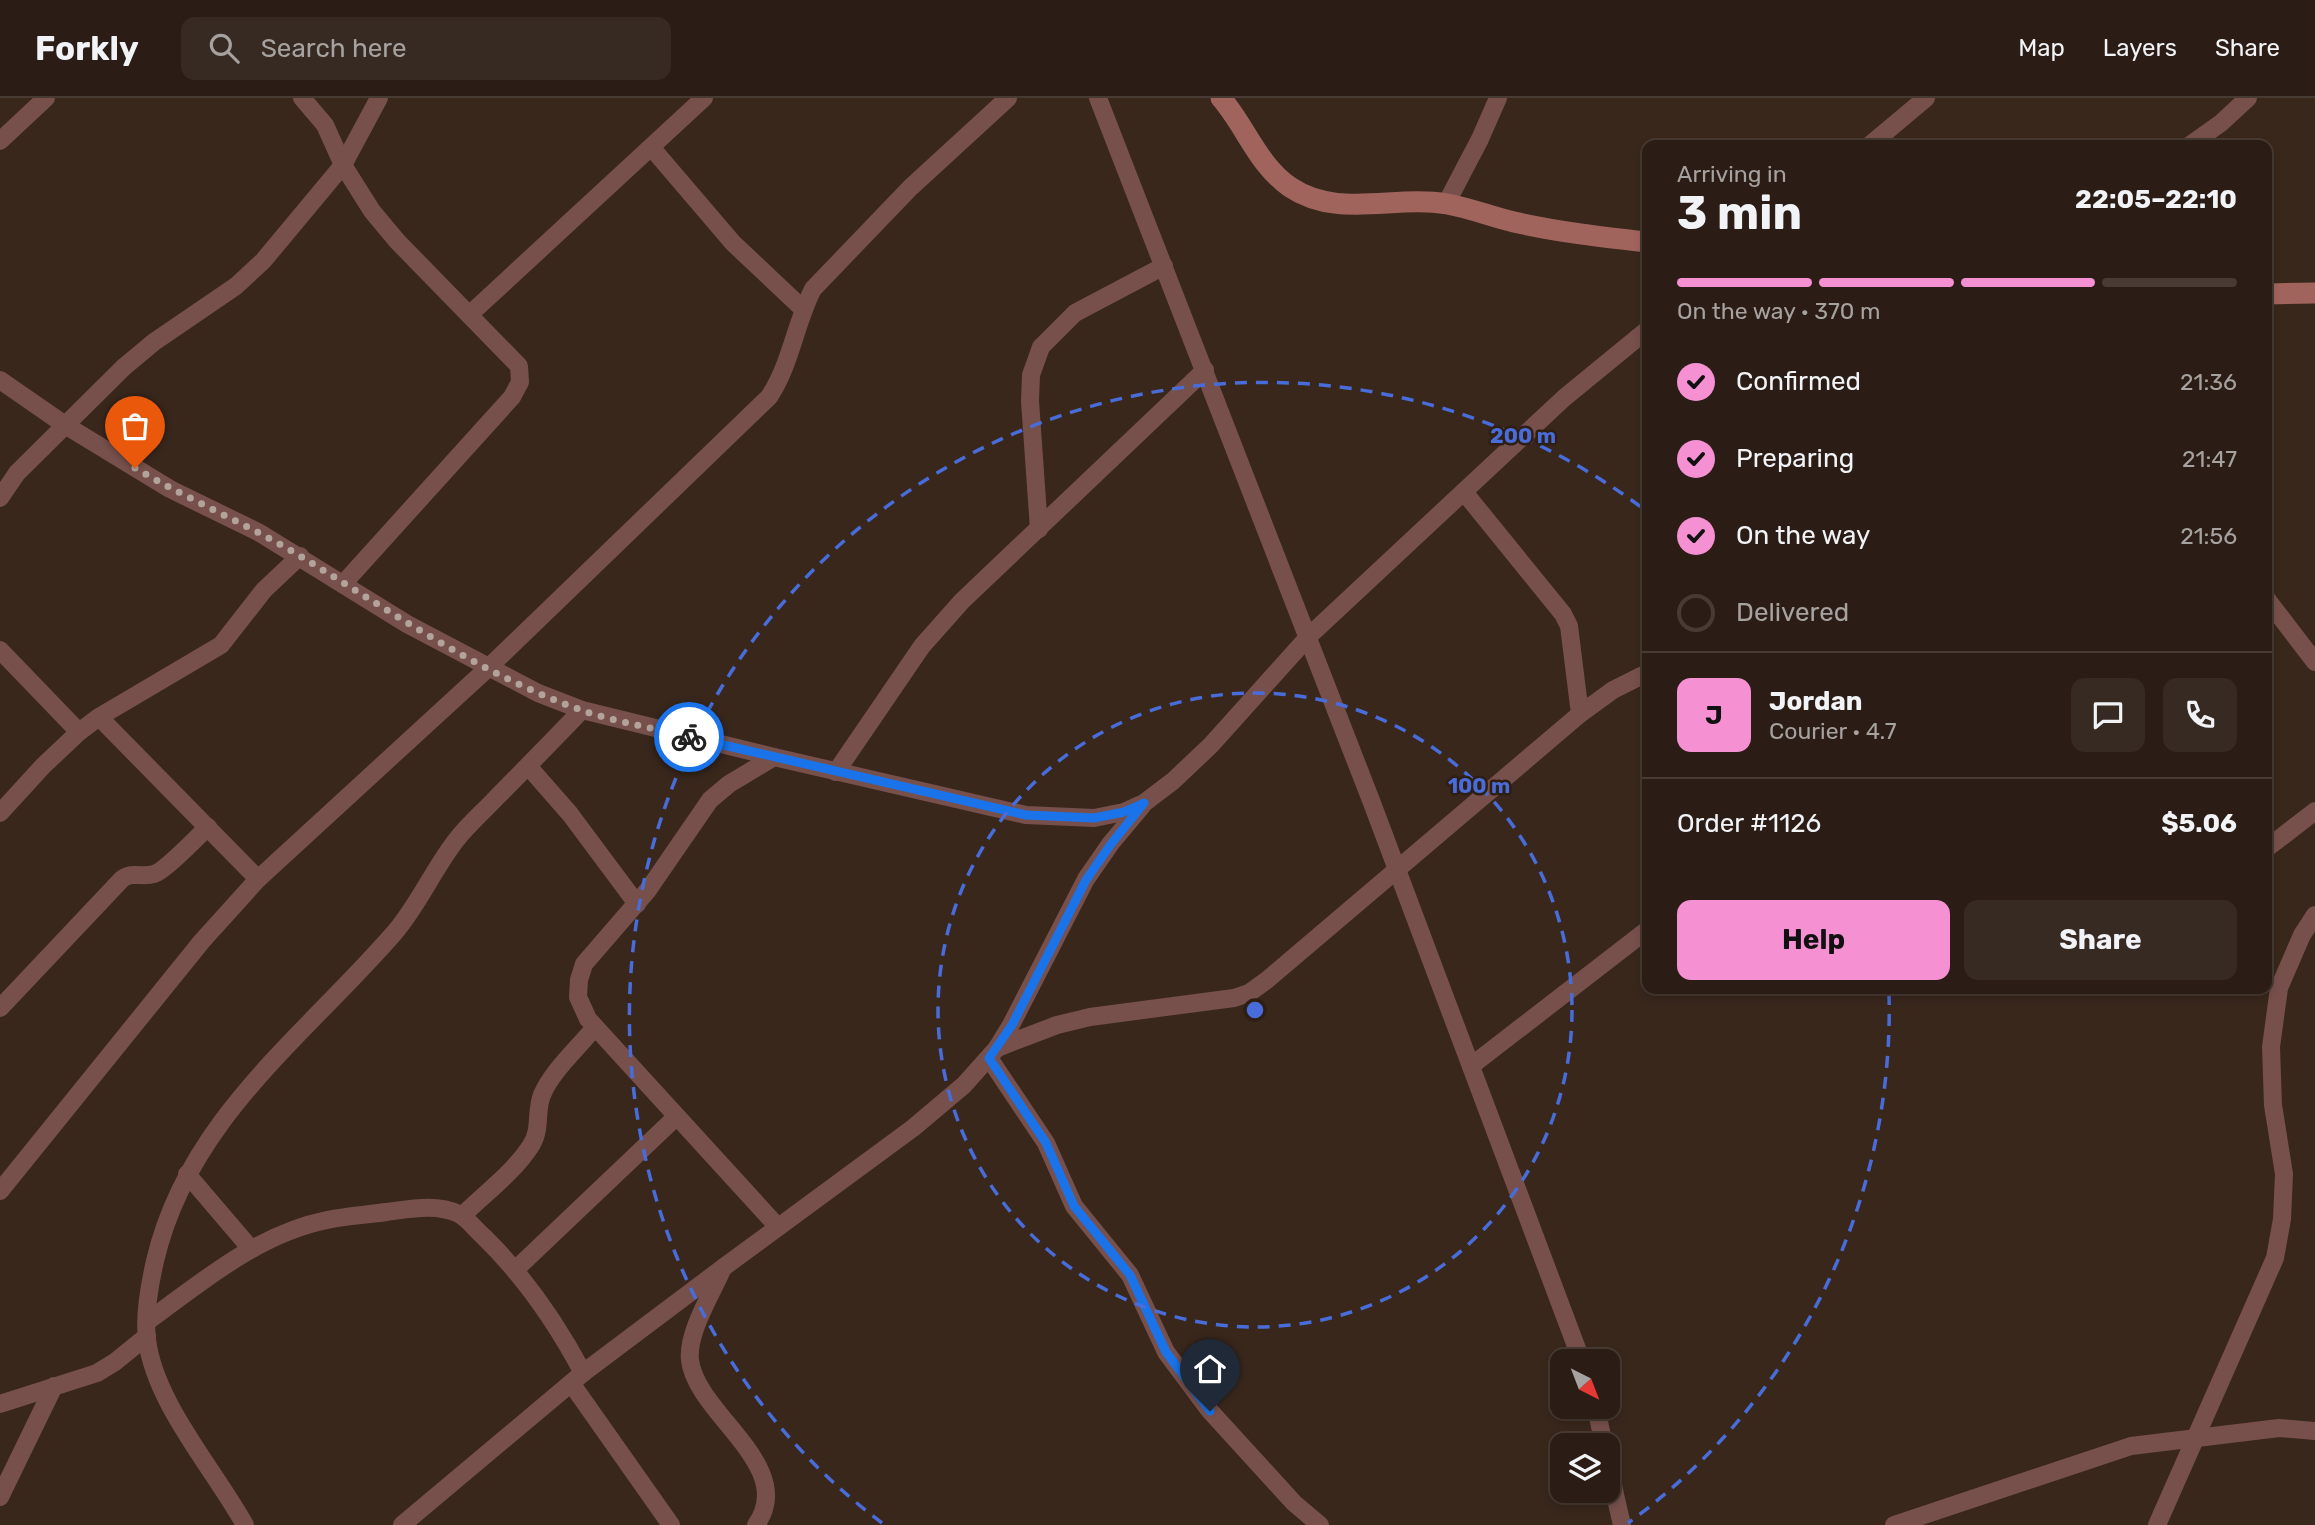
<!DOCTYPE html>
<html lang="en">
<head>
<meta charset="utf-8">
<style>
  :root { --surface:#2b1d15; --page:#372a22; --text:#f1f3f6; --muted:#a6a2a0; --line:#473b34; --accent:#f591d2 }
  body { margin:0; font-family:Rubik,sans-serif; background:var(--page); color:var(--text); height:100vh; display:flex; flex-direction:column; font-size:26px; white-space:nowrap }
  * { box-sizing:border-box; margin:0 }
  p { font-size:23px; color:var(--muted) }
  .icon { flex:none; width:38px; height:38px; fill:none; stroke:currentColor; stroke-width:2; stroke-linecap:round; stroke-linejoin:round }
  .map { position:relative; flex:1; overflow:hidden }
  .sheet { position:absolute; left:1642px; top:42px; width:630px; height:854px; display:flex; flex-direction:column; background:var(--surface); border-radius:14px; box-shadow:0 4px 10px #0003,0 0 0 2px var(--line) }
  .sheet>* { flex:none }
  .needle { width:46px; rotate:138deg }
  .tools { position:absolute; left:1550px; top:1251px; display:grid; gap:14px }
  .tools a { display:grid; place-items:center; width:70px; height:70px; border-radius:14px; background:var(--surface); box-shadow:0 4px 10px #0003,0 0 0 2px var(--line); font-size:35px }
  .pin { position:absolute; display:grid; place-items:center; width:60px; height:60px; color:#fff; margin:-72px -30px; border-radius:50% 50% 50% 0; rotate:-45deg; box-shadow:0 0 7px #0007 }
  .pin .icon { rotate:45deg }
  .courier { position:absolute; display:grid; place-items:center; width:70px; height:70px; margin:-35px; border:5px solid #1a73e8; border-radius:50%; background:#fff; color:#222; box-shadow:0 2px 9px #0007 }
  .overview em { font-style:normal; font-weight:700 }
  .overview div { display:flex; flex-direction:column-reverse }
  .overview { display:flex; align-items:center; justify-content:space-between; height:119px; padding:0 35px }
  h1 { font-size:46px; font-weight:700; line-height:52px }
  .bar { display:grid; grid-template-columns:repeat(4,1fr); gap:10px 7px; align-content:center; height:84px; padding:0 35px }
  .bar i { height:9px; border-radius:5px; background:var(--line) }
  .bar .active { background:var(--accent) }
  .bar p { grid-column:span 4 }
  .line { display:flex; align-items:center; gap:18px; padding:0 35px; border-top:2px solid var(--line) }
  .line div { flex:1 }
  .round { display:grid; place-items:center; flex:none; width:74px; height:74px; border-radius:14px; background:var(--page) }
  ol { padding:0 35px; list-style:none }
  li { display:flex; align-items:center; gap:21px; height:77px }
  li p { margin-inline-start:auto }
  li .icon { padding:7px; border-radius:50%; background:var(--accent); color:#111; stroke-width:4 }
  li:last-child { color:var(--muted) }
  li i { width:38px; height:38px; border:4px solid var(--line); border-radius:50% }
  .cta { display:flex; gap:14px; margin-top:auto; padding:14px 35px }
  .cta a { flex:1; height:80px; border-radius:14px; background:var(--accent); color:#111; font-size:28px; font-weight:700; line-height:80px; text-align:center }
  .cta a+a { background:var(--page); color:var(--text) }
  header { display:flex; align-items:center; gap:42px; box-sizing:border-box; height:98px; padding:0 35px; background:var(--surface); border-bottom:2px solid var(--line) }
  header strong { font-size:33px }
  nav { display:flex; gap:38px; margin-inline-start:auto; font-size:24px }
  .search { width:490px; height:63px; background:var(--page); display:flex; align-items:center; gap:18px; box-sizing:border-box; padding:0 24px; border-radius:14px; color:var(--muted); font-size:26px }
  .map>svg:first-child { display:block }
</style>
</head>
<body>
<header>
<strong>Forkly</strong>
<div class="search"><svg class="icon" aria-label="search" viewBox="0 0 24 24"><circle cx="10" cy="10" r="6"/><path d="M15 15l6 6"/></svg>Search here</div>
<nav><a>Map</a><a>Layers</a><a>Share</a></nav>
</header>
<div class="map">
<svg width="2315" height="1427" viewBox="0 0 2315 1427">
  <rect width="100%" height="100%" fill="#39271c"/>
  <g fill="none" stroke-linecap="round" stroke-linejoin="round">
    <g stroke="#77504c" stroke-width="18">
      <polyline points="302,0 325,27 343,67 372,113 397,143 519,268 520,284 512,299 343,486"/>
      <polyline points="1098,0 1372,705 1582,1264"/>
      <polyline points="0,43 46,0"/>
      <polyline points="1870,47 1926,0"/>
      <polyline points="2190,47 2221,25 2248,0"/>
      <polyline points="651,49 733,145 803,211"/>
      <polyline points="1446,106 1480,41 1498,0"/>
      <polyline points="469,217 704,0"/>
      <polyline points="0,282 65,327 170,391 258,434 407,526 538,595 582,612 774,659 1026,717 1094,720 1124,714 1144,705 1173,683 1211,647 1309,538 1564,300 1647,232"/>
      <polyline points="1464,394 1563,516 1569,528 1580,616"/>
      <polyline points="0,400 17,375 124,269 154,244 236,188 263,163 343,67 379,0"/>
      <polyline points="1039,431 1030,303 1031,277 1041,249 1075,215 1164,168"/>
      <polyline points="2266,500 2315,564"/>
      <polyline points="0,552 79,634"/>
      <polyline points="99,619 258,781"/>
      <polyline points="774,659 729,686 710,702 648,792 584,866 579,882 578,899 588,921 778,1129"/>
      <polyline points="528,668 570,716 637,806"/>
      <polyline points="836,674 922,548 962,503 1205,272"/>
      <polyline points="0,715 43,668 79,634 99,619 221,547 264,492 300,458"/>
      <polyline points="2266,751 2315,713"/>
      <path d="M 0,910 L 122,781 C 133,773 142,780 154,776 C 165,773 197,739 208,729"/>
      <polyline points="997,950 1057,927 1090,919 1234,900 1249,895 1267,882 1580,616 1613,592 1647,575"/>
      <polyline points="989,960 1046,1045 1074,1108 1130,1177 1166,1254 1210,1313 1294,1405 1320,1427"/>
      <polyline points="1471,968 1647,832"/>
      <polyline points="187,1076 251,1151"/>
      <path d="M 0,1093 L 202,843 L 258,781 L 488,570 L 769,299 C 791,266 795,226 813,191 L 910,90 L 1008,0"/>
      <path d="M 462,1118 C 484,1096 513,1075 530,1049 C 542,1032 535,1014 542,997 C 551,974 579,949 595,929"/>
      <polyline points="515,1172 676,1019"/>
      <path d="M 722,1172 C 711,1197 687,1235 690,1262 C 696,1316 798,1368 756,1427"/>
      <path d="M 148,1223 C 203,1183 258,1136 327,1122 C 346,1118 366,1117 386,1114 C 410,1111 436,1105 459,1116 C 468,1121 475,1131 483,1138 C 523,1177 557,1226 583,1275"/>
      <polyline points="571,1285 671,1427"/>
      <polyline points="0,1306 97,1275 115,1264 147,1238"/>
      <polyline points="1596,1309 1604,1348"/>
      <polyline points="1608,1366 1622,1427"/>
      <polyline points="0,1399 54,1288"/>
      <path d="M 245,1427 C 214,1371 154,1304 147,1241 C 144,1218 150,1185 155,1163 C 188,1021 305,938 395,834 C 419,806 434,770 457,741 C 469,726 484,713 497,699 C 526,670 554,641 582,612"/>
      <polyline points="402,1427 583,1275 724,1169 913,1030 964,987 997,950 1011,927 1086,781 1111,745 1142,708"/>
      <polyline points="1894,1427 2131,1348 2279,1330 2315,1333"/>
      <polyline points="2157,1427 2275,1160 2282,1121 2284,1076 2273,1007 2271,949 2279,890 2302,837 2315,817"/>
    </g>
    <g stroke="#a1645d" stroke-width="21">
      <path d="M 1221,0 C 1246,29 1258,67 1290,89 C 1337,121 1394,97 1447,106 C 1470,110 1492,119 1514,124 C 1558,134 1602,139 1647,144"/>
      <polyline points="2266,196 2315,195"/>
    </g>
  </g>
  <g fill="none" stroke-linecap="round" stroke-linejoin="round">
    <path stroke="#b2a49b" stroke-width="7" stroke-dasharray="0 12.6" d="M 135,370 C 189,402 247,426 300,458 C 391,513 479,576 581,612 C 615,624 654,630 689,639"/>
    <polyline stroke="#1a73e8" stroke-width="9" points="689,639 1026,717 1094,720 1124,714 1144,705 1111,746 1086,782 1012,927 989,960 1046,1045 1074,1108 1130,1177 1166,1254 1210,1313"/>
  </g>
  <g fill="none" stroke="#486dda" stroke-width="3.5" stroke-dasharray="12 9">
    <circle cx="1255" cy="912" r="317"/>
    <path d="M882 1425A634 634 0 1 1 1645 412M1889 895A634 634 0 0 1 1628 1425"/>
  </g>
  <circle cx="1255" cy="912" r="10" fill="#486dda" stroke="#2e1e13" stroke-width="3.5"/>
  <g font-size="21" text-anchor="middle" font-weight="bold" fill="#486dda" stroke="#2e1e13" stroke-width="5" stroke-linejoin="round" paint-order="stroke">
    <text x="1523" y="345">200 m</text>
    <text x="1479" y="695">100 m</text>
  </g>
</svg>
<div class="tools">
<a><svg class="needle" viewBox="-14 -14 28 28"><path d="M0-13l5 13h-10z" fill="#e53935"/><path d="M0 13l5-13h-10z" fill="#a6a2a0"/></svg></a>
<a><svg class="icon" aria-label="layers" viewBox="0 0 24 24"><path d="M12 4l9 5-9 5-9-5zM3 14l9 5 9-5"/></svg></a>
</div>
<div class="pin" style="left:135px;top:370px;background:#ea580c"><svg class="icon" aria-label="bag" viewBox="0 0 24 24"><path d="M5 8h14l-1 12H6zM9 8a3 3 0 0 1 6 0"/></svg></div>
<div class="pin" style="left:1210px;top:1313px;background:#1f2937"><svg class="icon" aria-label="home" viewBox="0 0 24 24"><path d="M3 11l9-7 9 7M6 9v11h12V9"/></svg></div>
<div class="courier" style="left:689px;top:639px"><svg class="icon" aria-label="bike" viewBox="0 0 24 24"><circle cx="6" cy="16" r="4"/><circle cx="18" cy="16" r="4"/><path d="M6 16l4-8h5l3 8M10 8l3 8H6M13 5h3"/></svg></div>
<section class="sheet">
<div class="overview"><div><h1>3 min</h1><p>Arriving in</p></div><em>22:05–22:10</em></div>
<div class="bar"><i class="active"></i><i class="active"></i><i class="active"></i><i></i><p>On the way · 370 m</p></div>
<ol>
<li><svg class="icon" aria-label="check" viewBox="0 0 24 24"><path d="M5 12l5 5 9-10"/></svg>Confirmed<p>21:36</p></li>
<li><svg class="icon" aria-label="check" viewBox="0 0 24 24"><path d="M5 12l5 5 9-10"/></svg>Preparing<p>21:47</p></li>
<li><svg class="icon" aria-label="check" viewBox="0 0 24 24"><path d="M5 12l5 5 9-10"/></svg>On the way<p>21:56</p></li>
<li><i></i>Delivered</li>
</ol>
<div class="line" style="height:126px"><b class="round" style="background:var(--accent);color:#111">J</b><div><b>Jordan</b><p>Courier · 4.7</p></div><a class="round"><svg class="icon" aria-label="chat" viewBox="0 0 24 24"><path d="M4 5h16v11H9l-5 4z"/></svg></a><a class="round"><svg class="icon" aria-label="phone" viewBox="0 0 24 24"><path d="M5 4h4l2 5-3 2q2 4 5 5l2-3 5 2v4C11 20 4 13 5 4z"/></svg></a></div>
<div class="line" style="height:91px"><div>Order #1126</div><b>$5.06</b></div>
<div class="cta"><a>Help</a><a>Share</a></div>
</section>
</div>
</body>
</html>
